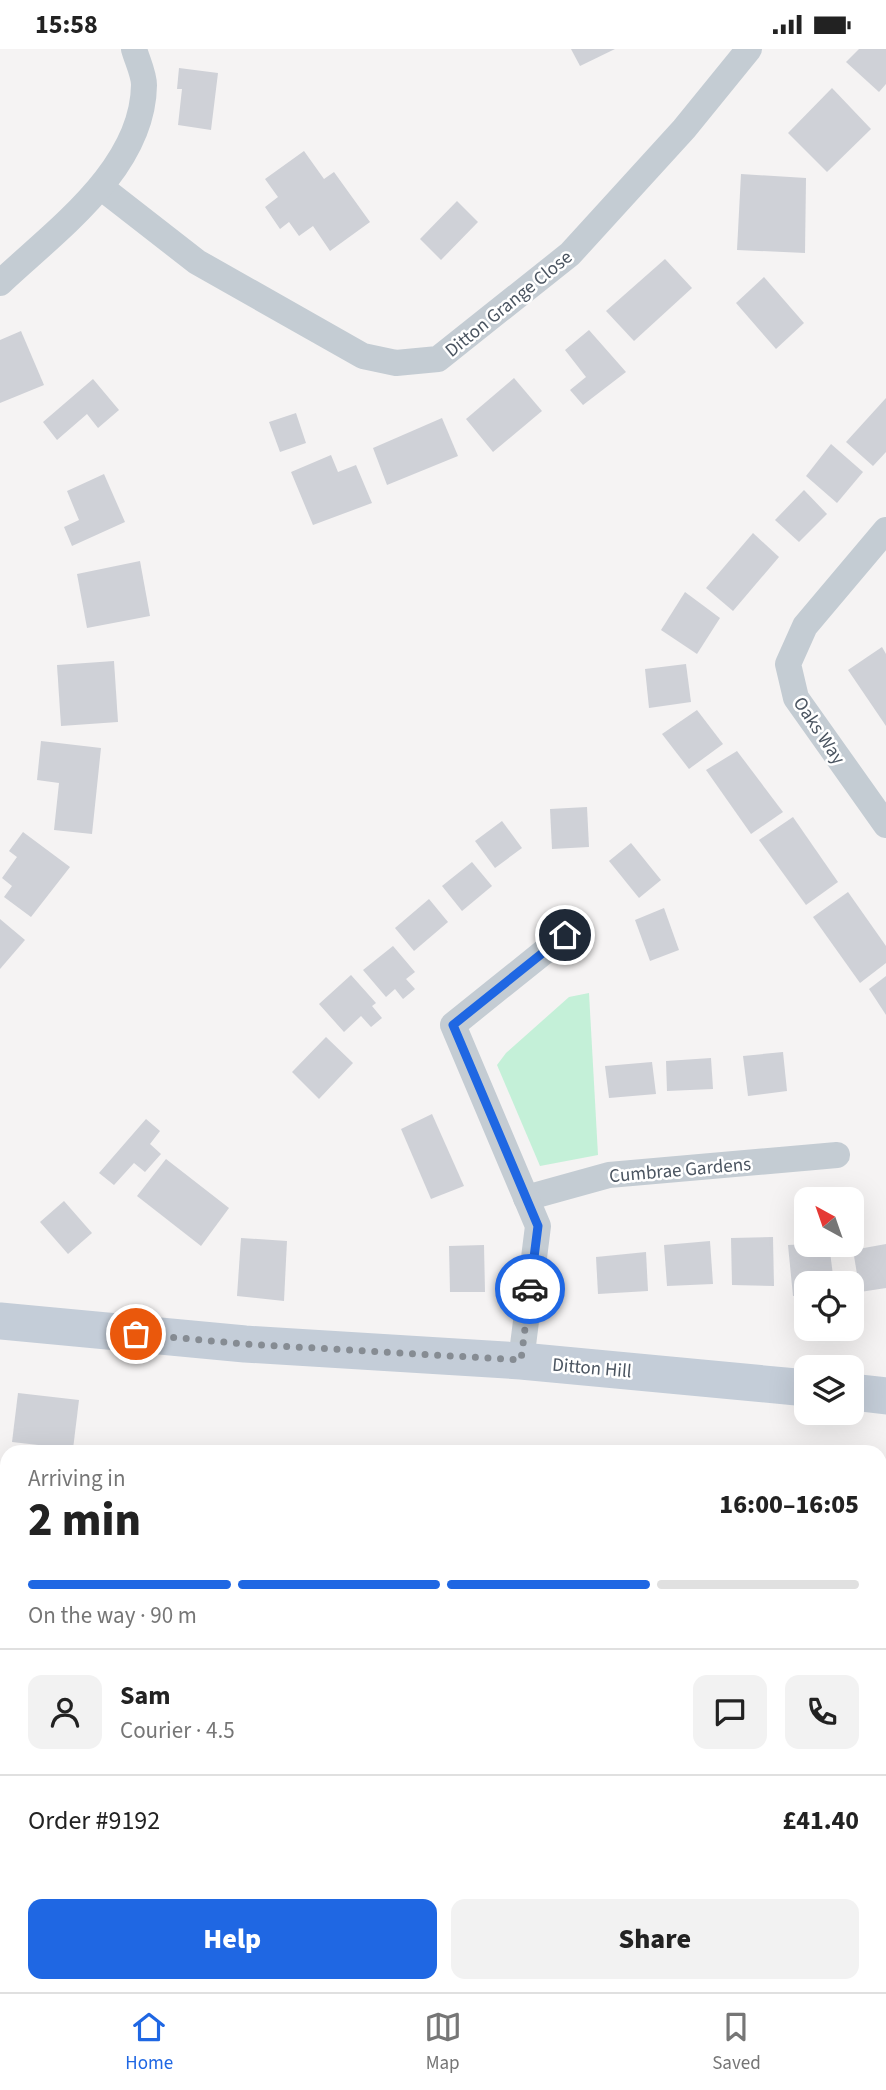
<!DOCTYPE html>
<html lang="en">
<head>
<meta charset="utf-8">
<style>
  :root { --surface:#fff; --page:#f2f2f2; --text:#222; --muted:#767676; --line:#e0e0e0; --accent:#1f67e3 }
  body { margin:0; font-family:"Source Sans 3",sans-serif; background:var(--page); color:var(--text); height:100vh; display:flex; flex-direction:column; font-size:26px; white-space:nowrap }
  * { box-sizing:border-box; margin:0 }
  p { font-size:23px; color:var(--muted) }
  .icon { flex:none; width:38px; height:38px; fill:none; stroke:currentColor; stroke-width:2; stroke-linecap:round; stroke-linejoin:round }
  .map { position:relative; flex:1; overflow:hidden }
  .panel { position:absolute; left:0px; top:1396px; width:887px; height:548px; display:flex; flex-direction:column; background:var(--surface); border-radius:21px 21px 0 0; box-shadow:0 7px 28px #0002 }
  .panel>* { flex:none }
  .needle { width:46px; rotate:320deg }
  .fabs { position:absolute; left:794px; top:1138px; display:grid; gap:14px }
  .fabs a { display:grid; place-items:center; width:70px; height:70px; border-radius:14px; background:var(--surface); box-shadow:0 7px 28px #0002; font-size:35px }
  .pin { position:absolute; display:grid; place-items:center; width:60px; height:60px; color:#fff; margin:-30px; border:4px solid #fff; border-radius:50%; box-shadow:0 2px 7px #0007 }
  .courier { position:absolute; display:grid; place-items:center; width:70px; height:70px; margin:-35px; border:5px solid #1f67e3; border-radius:50%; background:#fff; color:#222; box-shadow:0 2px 9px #0007 }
  .overview em { font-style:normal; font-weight:800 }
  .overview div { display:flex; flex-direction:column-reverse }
  .overview { display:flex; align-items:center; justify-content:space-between; height:119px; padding:0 28px }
  h1 { font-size:46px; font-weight:800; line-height:52px }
  .bar { display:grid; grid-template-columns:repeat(4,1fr); gap:10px 7px; align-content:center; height:84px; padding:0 28px }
  .bar i { height:9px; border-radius:5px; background:var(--line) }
  .bar .active { background:var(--accent) }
  .bar p { grid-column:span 4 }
  .line { display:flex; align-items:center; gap:18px; padding:0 28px; border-top:2px solid var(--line) }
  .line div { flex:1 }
  .round { display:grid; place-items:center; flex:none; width:74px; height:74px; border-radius:14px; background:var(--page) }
  .button { display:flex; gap:14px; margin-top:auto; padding:14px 28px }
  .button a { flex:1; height:80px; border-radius:14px; background:var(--accent); color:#fff; font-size:28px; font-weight:800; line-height:80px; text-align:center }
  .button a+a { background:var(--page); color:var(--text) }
  .status { display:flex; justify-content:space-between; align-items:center; height:49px; padding:0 35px; background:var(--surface); direction:ltr }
  .status svg { height:19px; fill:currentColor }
  .dock { display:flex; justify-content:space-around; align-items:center; height:98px; border-top:2px solid var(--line); background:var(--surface); font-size:19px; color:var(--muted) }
  .dock a { display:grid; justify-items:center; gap:4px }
  .dock .active { color:var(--accent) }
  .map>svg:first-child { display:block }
</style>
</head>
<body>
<div class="status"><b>15:58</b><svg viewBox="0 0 49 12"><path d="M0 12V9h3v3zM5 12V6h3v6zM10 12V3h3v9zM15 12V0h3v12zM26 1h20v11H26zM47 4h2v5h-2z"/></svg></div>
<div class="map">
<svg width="886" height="1943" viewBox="0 0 886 1943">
  <rect width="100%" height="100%" fill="#f5f3f3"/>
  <polygon fill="#c4f0d8" points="589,944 598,1106 540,1117 497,1016 506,1004 569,948"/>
  <g fill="#cfd1d7">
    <polygon points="571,0 615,0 580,17"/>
    <polygon points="859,0 886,0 886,35 879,43 846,13"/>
    <polygon points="179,19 218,24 211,81 178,76 182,40 177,40"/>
    <polygon points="832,39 871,80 827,123 788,84"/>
    <polygon points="304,102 324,130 334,123 370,173 330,202 313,177 299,187 289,173 280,180 265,158 278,148 265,130"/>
    <polygon points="741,125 806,129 805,204 737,201"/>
    <polygon points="457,152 478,173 441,211 420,190"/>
    <polygon points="665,210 692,239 634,292 606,262"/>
    <polygon points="764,228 804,274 776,300 736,254"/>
    <polygon points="589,281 626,323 583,356 570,341 586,328 565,301"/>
    <polygon points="21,282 44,336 0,354 0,291"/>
    <polygon points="514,329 542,362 493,403 466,370"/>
    <polygon points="93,330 119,361 98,379 87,365 57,391 43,373"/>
    <polygon points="886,349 886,403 873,417 846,393"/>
    <polygon points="296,364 306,394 280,403 269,373"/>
    <polygon points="442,369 458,407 387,436 373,399"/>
    <polygon points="831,395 863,423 837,454 806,427"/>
    <polygon points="331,406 338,423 356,416 372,454 313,476 291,423"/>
    <polygon points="104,425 125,473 72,497 64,478 79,471 67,442"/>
    <polygon points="804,441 827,465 799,493 775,471"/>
    <polygon points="753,484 779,508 733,562 706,539"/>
    <polygon points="140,512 150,567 87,579 77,525"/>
    <polygon points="685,543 720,569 697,605 661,581"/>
    <polygon points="882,598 886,605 886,677 848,621"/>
    <polygon points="114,612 118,673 61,677 57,616"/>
    <polygon points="686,615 691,653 649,659 645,620"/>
    <polygon points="697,661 723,695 689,720 662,685"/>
    <polygon points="41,692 101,699 92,785 54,781 59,734 37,731"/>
    <polygon points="737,702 783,763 751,785 706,721"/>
    <polygon points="587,758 589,798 552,800 550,760"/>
    <polygon points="793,768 838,833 806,856 759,791"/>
    <polygon points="502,772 522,799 495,819 475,792"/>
    <polygon points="23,783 70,818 31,868 4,848 12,837 2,829 17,808 9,802"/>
    <polygon points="631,794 661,831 639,849 609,812"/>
    <polygon points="472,813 492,837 462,862 442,837"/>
    <polygon points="848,843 886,897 886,914 860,934 813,868"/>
    <polygon points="429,850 448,873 414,902 395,879"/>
    <polygon points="664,859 679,901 650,912 635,871"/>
    <polygon points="0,870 25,891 0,920"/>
    <polygon points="393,897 415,923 406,930 415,940 403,950 395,940 386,948 363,921"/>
    <polygon points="351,926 376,954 372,957 382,969 371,978 361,967 344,983 319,955"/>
    <polygon points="886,927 886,966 869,940"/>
    <polygon points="326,988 353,1014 319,1050 292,1023"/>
    <polygon points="783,1003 787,1042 748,1047 743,1007"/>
    <polygon points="711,1009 713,1040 667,1042 666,1012"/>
    <polygon points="652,1013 656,1045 609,1049 605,1017"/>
    <polygon points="432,1065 464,1137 431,1150 401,1080"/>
    <polygon points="146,1070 160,1082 150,1095 161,1105 145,1123 134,1114 114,1136 99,1124"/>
    <polygon points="166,1110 229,1159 201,1197 137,1147"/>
    <polygon points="64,1152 92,1184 68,1205 40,1173"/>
    <polygon points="773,1188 774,1237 732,1236 731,1189"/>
    <polygon points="241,1189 287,1192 284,1252 237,1247"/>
    <polygon points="710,1192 713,1235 667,1237 664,1196"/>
    <polygon points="807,1195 829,1195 834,1234 807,1234 807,1246 793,1247 788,1196"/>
    <polygon points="886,1195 886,1239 860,1243 853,1201"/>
    <polygon points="484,1196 485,1243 450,1243 449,1197"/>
    <polygon points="646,1203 648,1242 598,1245 596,1208"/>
    <polygon points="18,1344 79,1351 73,1400 12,1393"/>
    <polygon points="880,1488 886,1489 886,1527 880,1527"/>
    <polygon points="886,1686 886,1751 880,1747 880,1695"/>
  </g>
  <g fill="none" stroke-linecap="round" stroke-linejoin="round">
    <g stroke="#c4ccd3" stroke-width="26">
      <polyline points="102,139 197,213 363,307 396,314 438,310 570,205 684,80 749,0"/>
      <path d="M 0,234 C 55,182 143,120 144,36 C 144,25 137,11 134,0"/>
      <polyline points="886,481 805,577 788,615 796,649 886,776"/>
      <polyline points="526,1149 609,1126 837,1106"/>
      <polyline points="521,1312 538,1177 453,976 565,886"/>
      <polyline points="0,1533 7,1534"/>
      <polyline points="880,1591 886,1593"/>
      <polyline points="618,1937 624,1943"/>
    </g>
    <g stroke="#c4cdd8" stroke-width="37">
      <polyline points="0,1272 245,1295 521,1312 807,1339"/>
      <polyline points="852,1343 886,1347"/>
    </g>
  </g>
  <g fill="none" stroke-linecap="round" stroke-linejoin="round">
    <polyline stroke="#868c93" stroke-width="7" stroke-dasharray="0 12.6" points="136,1285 245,1295 521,1311 530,1240"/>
    <polyline stroke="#1f67e3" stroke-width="9" points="530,1240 538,1177 453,976 565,886"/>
  </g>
  <g text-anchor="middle" stroke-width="5" stroke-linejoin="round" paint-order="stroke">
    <g font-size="19" fill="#4a5460" stroke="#fff">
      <text transform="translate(508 254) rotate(-39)" y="7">Ditton Grange Close</text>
      <text transform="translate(820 681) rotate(56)" y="7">Oaks Way</text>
      <text transform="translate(680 1120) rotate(-5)" y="7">Cumbrae Gardens</text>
      <text transform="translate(592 1318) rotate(5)" y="7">Ditton Hill</text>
    </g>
  </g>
</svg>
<div class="fabs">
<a><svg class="needle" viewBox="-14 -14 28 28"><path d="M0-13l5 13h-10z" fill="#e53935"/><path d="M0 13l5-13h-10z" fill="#767676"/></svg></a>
<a><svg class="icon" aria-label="locate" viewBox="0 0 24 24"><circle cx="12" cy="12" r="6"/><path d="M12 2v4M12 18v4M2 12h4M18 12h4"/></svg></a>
<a><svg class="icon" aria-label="layers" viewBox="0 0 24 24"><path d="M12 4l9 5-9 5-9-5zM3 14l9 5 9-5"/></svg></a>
</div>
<div class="pin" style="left:136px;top:1285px;background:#ea580c"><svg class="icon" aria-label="bag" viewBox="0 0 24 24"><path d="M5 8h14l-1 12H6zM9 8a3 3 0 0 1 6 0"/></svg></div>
<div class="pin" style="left:565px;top:886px;background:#1f2937"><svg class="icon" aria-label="home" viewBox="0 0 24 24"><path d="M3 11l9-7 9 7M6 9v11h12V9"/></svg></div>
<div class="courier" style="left:530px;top:1240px"><svg class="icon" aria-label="car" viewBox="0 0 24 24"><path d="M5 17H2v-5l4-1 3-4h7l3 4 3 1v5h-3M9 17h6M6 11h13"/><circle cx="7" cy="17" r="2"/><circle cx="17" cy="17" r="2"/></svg></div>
<section class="panel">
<div class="overview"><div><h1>2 min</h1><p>Arriving in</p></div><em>16:00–16:05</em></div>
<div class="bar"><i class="active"></i><i class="active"></i><i class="active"></i><i></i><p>On the way · 90 m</p></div>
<div class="line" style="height:126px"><a class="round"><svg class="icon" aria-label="person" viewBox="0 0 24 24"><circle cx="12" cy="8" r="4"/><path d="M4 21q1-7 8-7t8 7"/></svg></a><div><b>Sam</b><p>Courier · 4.5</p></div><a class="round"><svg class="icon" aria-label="chat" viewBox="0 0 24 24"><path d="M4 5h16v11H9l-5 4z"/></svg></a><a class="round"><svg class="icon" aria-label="phone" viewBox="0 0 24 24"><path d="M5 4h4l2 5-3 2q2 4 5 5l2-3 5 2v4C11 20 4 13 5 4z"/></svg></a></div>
<div class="line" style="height:91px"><div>Order #9192</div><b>£41.40</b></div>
<div class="button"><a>Help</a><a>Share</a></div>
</section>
</div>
<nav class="dock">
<a class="active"><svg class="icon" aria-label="home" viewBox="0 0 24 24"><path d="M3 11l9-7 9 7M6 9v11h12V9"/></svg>Home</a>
<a><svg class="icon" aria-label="map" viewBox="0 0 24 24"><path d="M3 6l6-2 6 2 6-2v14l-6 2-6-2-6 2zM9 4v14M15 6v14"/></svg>Map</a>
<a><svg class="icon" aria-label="saved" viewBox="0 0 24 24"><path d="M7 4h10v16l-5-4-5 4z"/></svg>Saved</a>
</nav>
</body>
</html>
